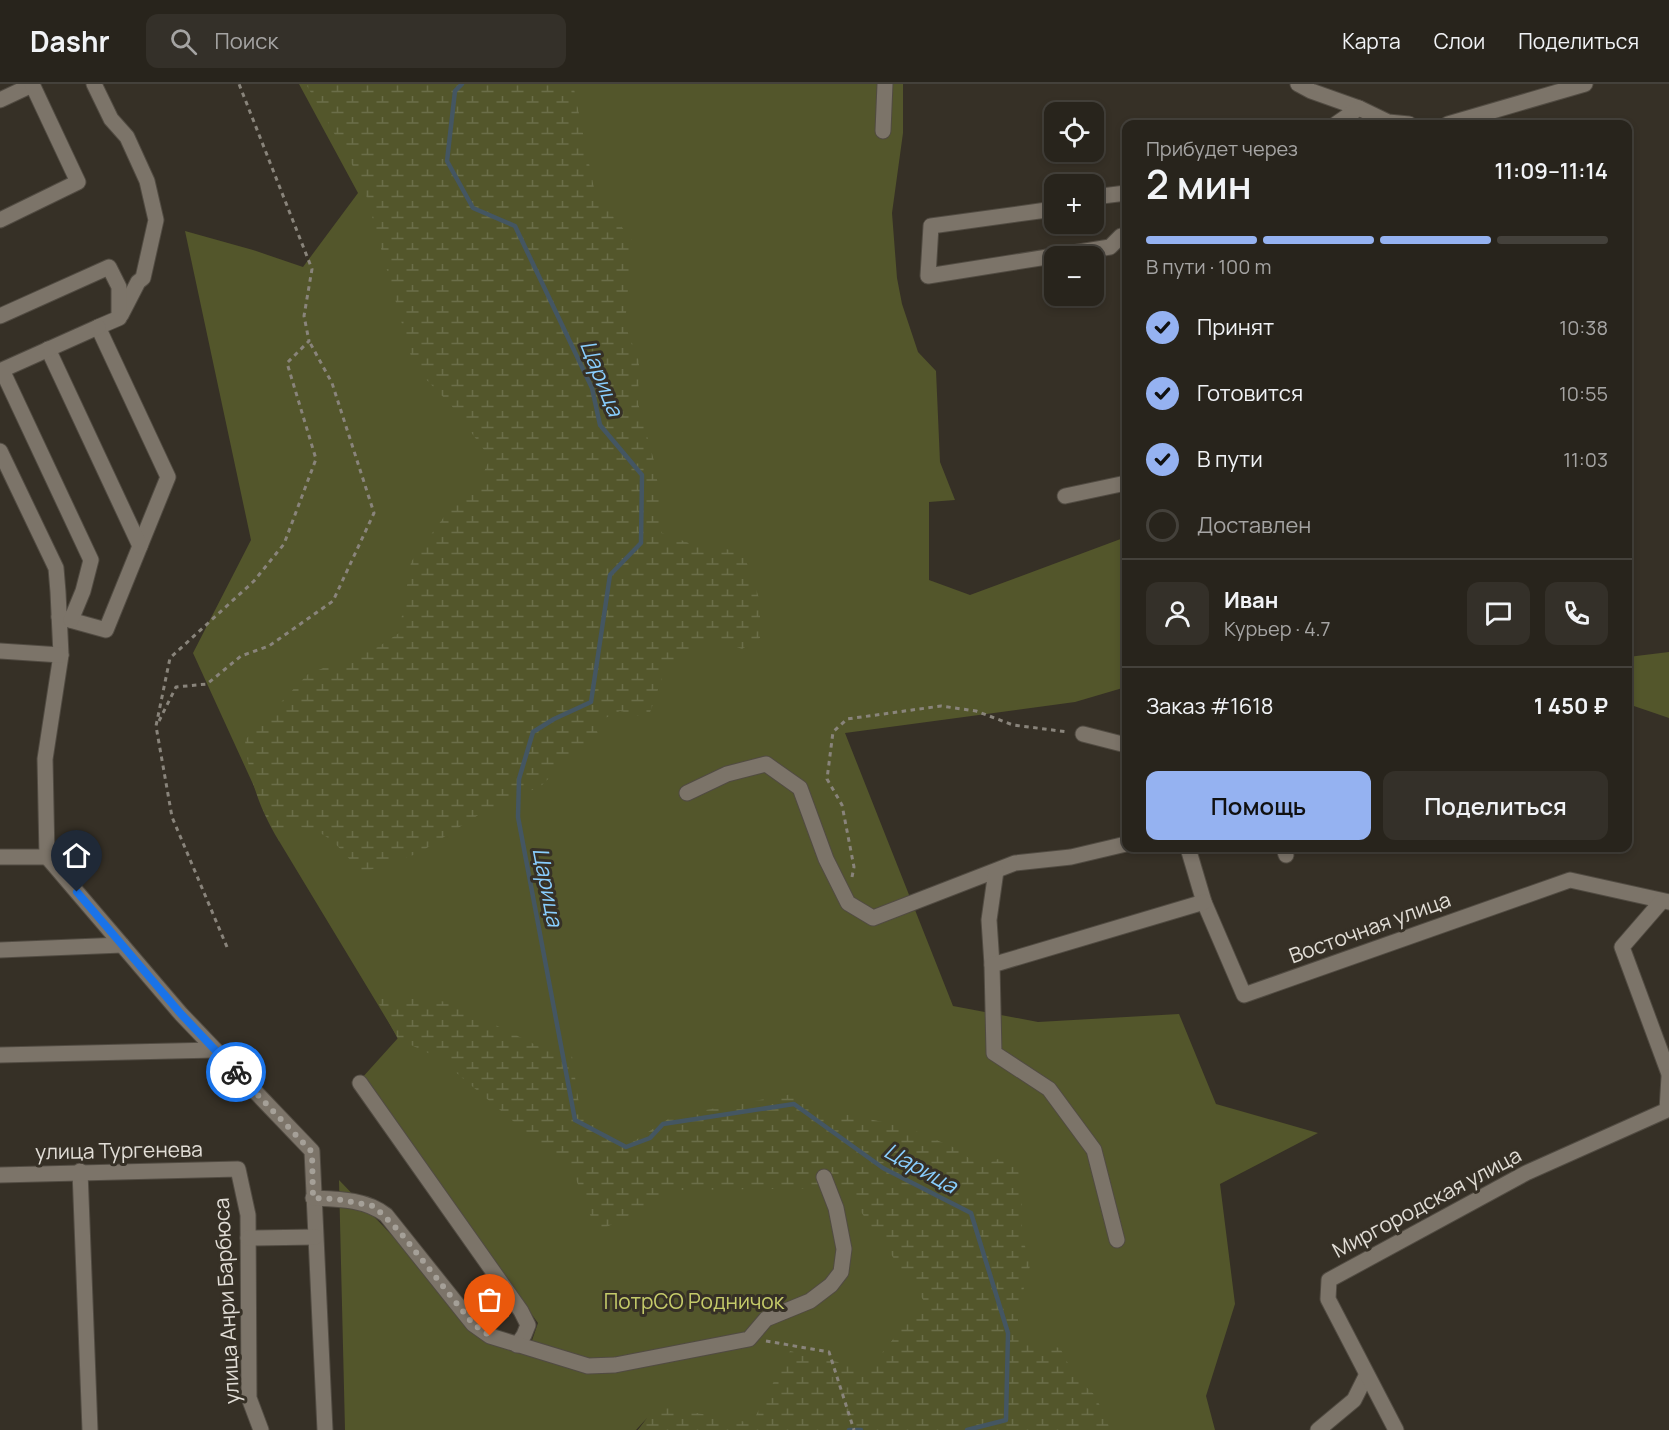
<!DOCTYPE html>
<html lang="ru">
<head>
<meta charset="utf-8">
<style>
  :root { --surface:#28241c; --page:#343029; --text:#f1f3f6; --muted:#a5a4a3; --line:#44413b; --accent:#95b2f1 }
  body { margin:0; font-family:Manrope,sans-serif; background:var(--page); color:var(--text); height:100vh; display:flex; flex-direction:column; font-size:22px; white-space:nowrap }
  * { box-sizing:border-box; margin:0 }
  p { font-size:20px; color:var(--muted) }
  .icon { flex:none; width:33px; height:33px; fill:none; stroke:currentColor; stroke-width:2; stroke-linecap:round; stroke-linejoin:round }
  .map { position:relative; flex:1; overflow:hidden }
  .drawer { position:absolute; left:1122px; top:36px; width:510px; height:732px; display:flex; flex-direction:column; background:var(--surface); border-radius:12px; box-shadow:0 3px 9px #0003,0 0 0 2px var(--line) }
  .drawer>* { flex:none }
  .buttons { position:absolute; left:1044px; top:18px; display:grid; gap:12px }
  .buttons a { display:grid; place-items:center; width:60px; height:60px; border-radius:12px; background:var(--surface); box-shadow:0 3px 9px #0003,0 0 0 2px var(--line); font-size:30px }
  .pin { position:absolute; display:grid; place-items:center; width:51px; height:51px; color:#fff; margin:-62px -26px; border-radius:50% 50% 50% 0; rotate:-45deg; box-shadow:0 0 6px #0007 }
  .pin .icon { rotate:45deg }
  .courier { position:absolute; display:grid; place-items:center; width:60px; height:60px; margin:-30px; border:4px solid #1a73e8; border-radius:50%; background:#fff; color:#222; box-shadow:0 2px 8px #0007 }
  .summary em { font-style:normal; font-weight:600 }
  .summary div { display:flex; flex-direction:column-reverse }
  .summary { display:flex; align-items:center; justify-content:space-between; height:102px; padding:0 24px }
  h1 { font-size:39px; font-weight:600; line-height:45px }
  .bar { display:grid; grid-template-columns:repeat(4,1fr); gap:9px 6px; align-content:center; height:72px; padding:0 24px }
  .bar i { height:8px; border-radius:4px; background:var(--line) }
  .bar .on { background:var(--accent) }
  .bar p { grid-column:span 4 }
  .line { display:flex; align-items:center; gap:15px; padding:0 24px; border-top:2px solid var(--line) }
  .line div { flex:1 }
  .round { display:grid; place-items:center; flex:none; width:63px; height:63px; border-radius:12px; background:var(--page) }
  ol { padding:0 24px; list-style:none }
  li { display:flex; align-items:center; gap:18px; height:66px }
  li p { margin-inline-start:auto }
  li .icon { padding:6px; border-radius:50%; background:var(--accent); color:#111; stroke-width:4 }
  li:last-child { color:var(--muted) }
  li i { width:33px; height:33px; border:3px solid var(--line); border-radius:50% }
  .primary-button { display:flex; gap:12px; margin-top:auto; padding:12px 24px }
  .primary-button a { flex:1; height:69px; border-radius:12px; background:var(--accent); color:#111; font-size:24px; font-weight:600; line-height:69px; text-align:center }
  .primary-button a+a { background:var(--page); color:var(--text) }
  header { display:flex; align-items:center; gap:36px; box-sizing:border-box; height:84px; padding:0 30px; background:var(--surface); border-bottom:2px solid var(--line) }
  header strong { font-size:28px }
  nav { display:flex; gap:33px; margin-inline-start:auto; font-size:21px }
  .search { width:420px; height:54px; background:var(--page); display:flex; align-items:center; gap:15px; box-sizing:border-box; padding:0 21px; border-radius:12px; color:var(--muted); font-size:22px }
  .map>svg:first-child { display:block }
</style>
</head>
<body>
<header>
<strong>Dashr</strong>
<div class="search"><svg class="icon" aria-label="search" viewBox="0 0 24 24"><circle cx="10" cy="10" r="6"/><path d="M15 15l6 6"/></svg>Поиск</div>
<nav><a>Карта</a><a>Слои</a><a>Поделиться</a></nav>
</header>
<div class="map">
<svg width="1669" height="1346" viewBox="0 0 1669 1346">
  <defs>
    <pattern id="wetland-marsh" width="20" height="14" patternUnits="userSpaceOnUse" patternTransform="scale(1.5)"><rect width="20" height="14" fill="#53562b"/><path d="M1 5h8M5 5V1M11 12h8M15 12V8" fill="none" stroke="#6b6e49"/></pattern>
  </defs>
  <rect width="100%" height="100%" fill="#363026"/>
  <g fill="#53562b">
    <polygon points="299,0 903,0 903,49 892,129 897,194 902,220 918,268 936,287 940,378 955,416 929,418 929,496 970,511 1126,453 1126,603 1075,618 845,649 953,922 1038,938 1179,930 1216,1020 1318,1049 1220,1100 1235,1220 1206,1312 1215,1346 638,1346 647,1334 636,1346 345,1346 339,1096 407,1167 483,1254 528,1268 538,1239 361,995 398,954 279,757 193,569 251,456 185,147 253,166 303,183 358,109"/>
    <polygon points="1669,568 1669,634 1628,620 1628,573"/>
  </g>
  <g fill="url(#wetland-marsh)">
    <path d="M 306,0 L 573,0 L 595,109 L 632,156 L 625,241 L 639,277 L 638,319 L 656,384 L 662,449 L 689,459 L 743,468 L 760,517 L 760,554 L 742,565 L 712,554 L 667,580 L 648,634 L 620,627 L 595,639 L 599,655 L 581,663 L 541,702 L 483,728 L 419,769 L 361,789 C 340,763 318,734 282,746 L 279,757 C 260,726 248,692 245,656 L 308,590 L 378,563 L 399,549 L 411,478 L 449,426 L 478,402 L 490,374 L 451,321 L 414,283 L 363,100 Z"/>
    <polygon points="374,911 449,918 546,966 572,972 580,1027 600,1031 601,1045 631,1059 673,1032 792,1010 816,1028 850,1031 906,1043 955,1064 980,1082 998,1075 1018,1083 1022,1111 1022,1150 1030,1182 1017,1229 1021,1256 1060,1264 1075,1293 1095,1311 1109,1342 1063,1346 638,1346 658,1322 752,1339 790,1267 869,1285 924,1217 844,1104 678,1106 597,1148 573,1088 439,974 398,955"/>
  </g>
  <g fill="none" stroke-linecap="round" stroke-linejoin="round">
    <g stroke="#445662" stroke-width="4.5">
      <polyline points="462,0 455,7 447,77 473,124 515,142 592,304 600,341 642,391 641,459 610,491 591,618 554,635 533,648 519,695 518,733 575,1036 626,1063 650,1054 663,1040 794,1020 883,1084 971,1129 1008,1249 1006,1336 967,1346"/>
      <polyline points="849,1346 861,1346"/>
    </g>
    <g stroke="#514b42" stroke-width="17">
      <g id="minor">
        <polyline points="94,0 111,35 127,53 147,97 156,136 143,194 138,198 121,231"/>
        <polyline points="1298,0 1311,7 1359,24"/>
        <polyline points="0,16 32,1"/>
        <polyline points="1336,40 1359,24 1388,38 1409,40"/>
        <polyline points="1448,40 1585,0"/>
        <polyline points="883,47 885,0"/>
        <polyline points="1094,113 1126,109"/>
        <polyline points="1054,125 931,142 928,192 1110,163 1121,152 1126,151"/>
        <polyline points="0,136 78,98 32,0"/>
        <polyline points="0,232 109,183 119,203 119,234 98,243 168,393 106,546 59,533"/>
        <polyline points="48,265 140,462"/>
        <polyline points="0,367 56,484 58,508 61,571 45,675 47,773 181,930 312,1067 325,1346"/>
        <polyline points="1065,412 1126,399"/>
        <polyline points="71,536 83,507 91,476 2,286 98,243"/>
        <polyline points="0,567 61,571"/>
        <polyline points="1083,650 1126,661"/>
        <polyline points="687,709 727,690 766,680 800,704 826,775 848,819 873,834 1015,779 1071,773 1126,760"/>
        <polyline points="1188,764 1204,818 1244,911 1570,796 1669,818"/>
        <polyline points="1284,764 1286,771"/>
        <polyline points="0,773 47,773"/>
        <polyline points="1661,818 1622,863 1669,990"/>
        <polyline points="0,866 122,861"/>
        <polyline points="992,881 989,836 996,787"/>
        <polyline points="0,971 215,966"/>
        <polyline points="360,999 521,1227 528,1241 524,1251 517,1261"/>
        <polyline points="80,1087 90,1346"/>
        <polyline points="0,1091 238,1085 248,1131 249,1314 261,1346"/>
        <path d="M 313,1114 C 338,1115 366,1115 386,1131 L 473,1240 L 490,1252 L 588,1282 L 615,1281 L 749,1255 L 766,1235 L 810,1217 L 831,1201 L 841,1188 L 844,1165 L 836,1124 L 824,1093"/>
        <polyline points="248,1154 315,1153"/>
        <polyline points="1117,1156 1094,1066 1049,1005 994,969 992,881 1204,818"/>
        <polyline points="1318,1346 1354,1316 1366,1292"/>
        <polyline points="1396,1346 1328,1215 1329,1196 1526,1089 1667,1026 1669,993"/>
      </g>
    </g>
    <g stroke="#89847b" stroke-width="3" stroke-dasharray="4.5 4.5" stroke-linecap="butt">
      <polyline points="159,637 176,603 207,600 241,572 269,562 333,517 374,429 332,299 309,257"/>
      <polyline points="852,793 854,783 842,721 827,695 833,648 847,635 941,622 976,627 1013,641 1068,648"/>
      <polyline points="227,863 172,733 156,642 170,574 254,497 284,460 316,375 287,279 309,257 304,232 312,185 239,0"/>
      <polyline points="766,1257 829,1268 854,1346"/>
    </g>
    <use href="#minor" stroke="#7c7469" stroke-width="15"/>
  </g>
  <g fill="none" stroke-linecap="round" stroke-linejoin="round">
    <polyline stroke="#a5a098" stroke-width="6" stroke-dasharray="0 10.8" points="236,988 312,1068 313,1114 336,1115 374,1122 400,1148 473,1240 490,1252"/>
    <polyline stroke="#1a73e8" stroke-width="8" points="77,808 181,930 236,988"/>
  </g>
  <g text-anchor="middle" stroke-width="6" stroke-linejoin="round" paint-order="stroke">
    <g font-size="21" fill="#e1ddd6" stroke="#363026">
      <text transform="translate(1370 844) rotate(-20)" y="7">Восточная улица</text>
      <text transform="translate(119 1067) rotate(-1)" y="7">улица Тургенева</text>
      <text transform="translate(1427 1119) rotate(-28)" y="7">Миргородская улица</text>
      <text transform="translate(227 1217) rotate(-93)" y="7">улица Анри Барбюса</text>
    </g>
    <g font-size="21" fill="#c5cb6a" stroke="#363026">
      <text x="694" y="1225">ПотрСО Родничок</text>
    </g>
    <g font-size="22" font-style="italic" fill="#89cefe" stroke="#363026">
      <text transform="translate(602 294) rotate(68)" y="8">Царица</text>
      <text transform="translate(548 803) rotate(79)" y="8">Царица</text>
      <text transform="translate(921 1084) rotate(29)" y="8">Царица</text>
    </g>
  </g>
</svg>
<div class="buttons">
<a><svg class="icon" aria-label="locate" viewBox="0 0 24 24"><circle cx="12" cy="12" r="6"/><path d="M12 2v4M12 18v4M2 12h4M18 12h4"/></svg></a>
<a>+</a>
<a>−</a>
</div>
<div class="pin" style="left:490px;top:1252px;background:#ea580c"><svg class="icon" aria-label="bag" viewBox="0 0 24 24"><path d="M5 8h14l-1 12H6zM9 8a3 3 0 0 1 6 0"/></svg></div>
<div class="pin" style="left:77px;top:808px;background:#1f2937"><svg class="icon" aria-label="home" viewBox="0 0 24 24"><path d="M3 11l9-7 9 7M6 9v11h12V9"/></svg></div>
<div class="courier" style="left:236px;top:988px"><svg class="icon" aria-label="bike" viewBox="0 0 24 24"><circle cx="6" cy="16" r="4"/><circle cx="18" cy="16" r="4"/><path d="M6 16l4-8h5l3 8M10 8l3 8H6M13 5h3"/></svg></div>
<section class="drawer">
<div class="summary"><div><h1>2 мин</h1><p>Прибудет через</p></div><em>11:09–11:14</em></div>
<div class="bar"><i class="on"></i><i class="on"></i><i class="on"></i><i></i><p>В пути · 100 m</p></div>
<ol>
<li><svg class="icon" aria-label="check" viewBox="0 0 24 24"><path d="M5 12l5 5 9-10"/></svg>Принят<p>10:38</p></li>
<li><svg class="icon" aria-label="check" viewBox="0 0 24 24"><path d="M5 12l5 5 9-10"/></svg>Готовится<p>10:55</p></li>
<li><svg class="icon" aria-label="check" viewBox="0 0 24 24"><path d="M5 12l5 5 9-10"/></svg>В пути<p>11:03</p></li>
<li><i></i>Доставлен</li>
</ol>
<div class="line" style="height:108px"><a class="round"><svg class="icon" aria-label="person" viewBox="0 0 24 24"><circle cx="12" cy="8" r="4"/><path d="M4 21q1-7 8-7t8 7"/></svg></a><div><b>Иван</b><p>Курьер · 4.7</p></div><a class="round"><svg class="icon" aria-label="chat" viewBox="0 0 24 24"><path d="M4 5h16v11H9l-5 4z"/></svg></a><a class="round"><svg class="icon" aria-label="phone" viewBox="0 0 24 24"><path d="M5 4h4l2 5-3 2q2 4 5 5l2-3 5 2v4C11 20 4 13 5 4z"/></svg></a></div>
<div class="line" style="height:78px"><div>Заказ #1618</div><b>1 450 ₽</b></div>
<div class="primary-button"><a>Помощь</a><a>Поделиться</a></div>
</section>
</div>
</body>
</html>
